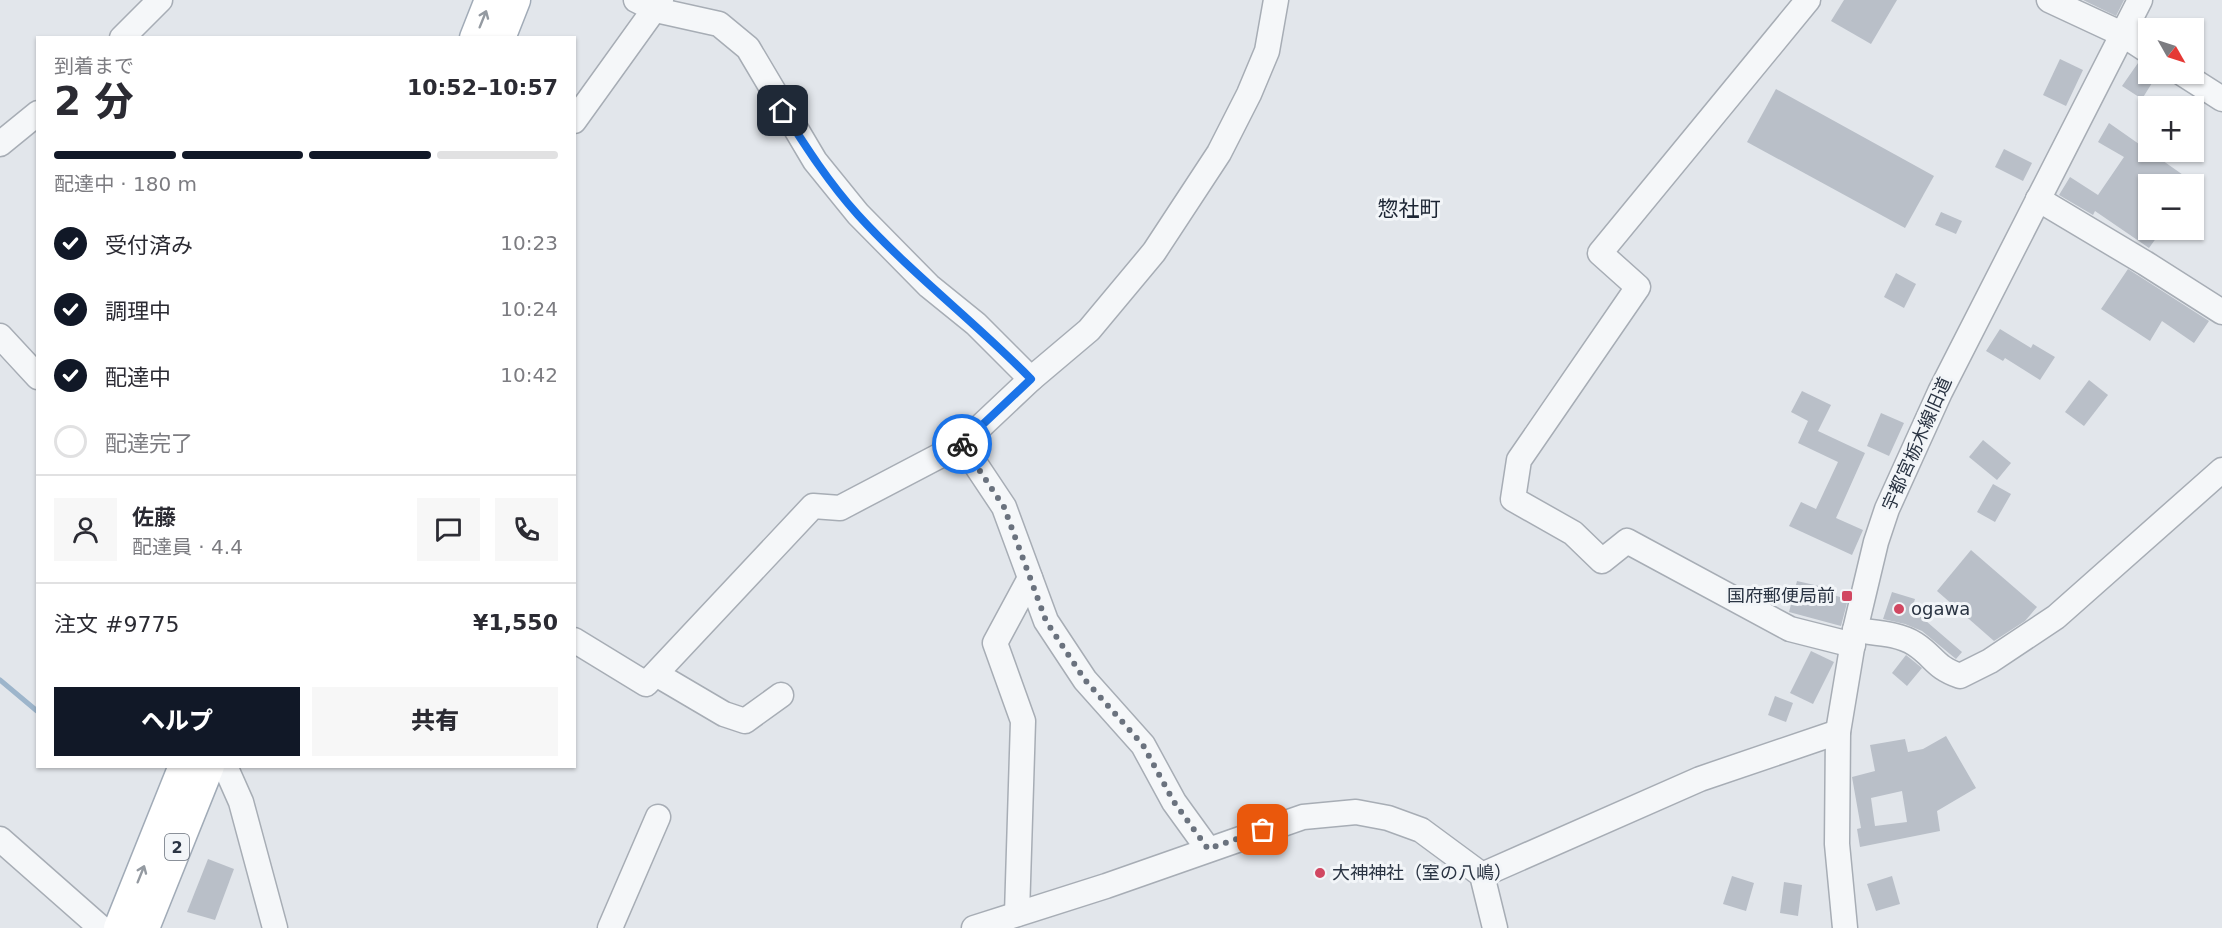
<!DOCTYPE html>
<html lang="ja">
<head>
<meta charset="utf-8">
<style>
  :root { --surface:#fff; --page:#f7f7f7; --text:#2b2b33; --muted:#7c7c81; --line:#e1e1e2; --accent:#111827 }
  body { margin:0; font-family:"DejaVu Sans","Noto Sans JP",sans-serif; background:var(--page); color:var(--text); height:100vh; display:flex; flex-direction:column; font-size:22px; white-space:nowrap }
  * { box-sizing:border-box; margin:0 }
  p { font-size:20px; color:var(--muted) }
  .icon { flex:none; width:33px; height:33px; fill:none; stroke:currentColor; stroke-width:2; stroke-linecap:round; stroke-linejoin:round }
  .map { position:relative; flex:1; overflow:hidden }
  .details { position:absolute; left:36px; top:36px; width:540px; height:732px; display:flex; flex-direction:column; background:var(--surface); border-radius:0px; box-shadow:0 2px 4px #0004 }
  .details>* { flex:none }
  .needle { width:39px; rotate:129deg }
  .controls { position:absolute; left:2138px; top:18px; display:grid; gap:12px }
  .controls a { display:grid; place-items:center; width:66px; height:66px; border-radius:0px; background:var(--surface); box-shadow:0 2px 4px #0004; font-size:30px }
  .pin { position:absolute; display:grid; place-items:center; width:51px; height:51px; color:#fff; margin:-26px; border-radius:12px; box-shadow:0 3px 9px #0006 }
  .courier { position:absolute; display:grid; place-items:center; width:60px; height:60px; margin:-30px; border:4px solid #1a73e8; border-radius:50%; background:#fff; color:#222; box-shadow:0 2px 8px #0007 }
  .head em { font-style:normal; font-weight:800 }
  .head div { display:flex; flex-direction:column-reverse }
  .head { display:flex; align-items:center; justify-content:space-between; height:102px; padding:0 18px }
  h1 { font-size:39px; font-weight:800; line-height:45px }
  .bar { display:grid; grid-template-columns:repeat(4,1fr); gap:9px 6px; align-content:center; height:72px; padding:0 18px }
  .bar i { height:8px; border-radius:4px; background:var(--line) }
  .bar .on { background:var(--accent) }
  .bar p { grid-column:span 4 }
  .line { display:flex; align-items:center; gap:15px; padding:0 18px; border-top:2px solid var(--line) }
  .line div { flex:1 }
  .round { display:grid; place-items:center; flex:none; width:63px; height:63px; border-radius:0px; background:var(--page) }
  ol { padding:0 18px; list-style:none }
  li { display:flex; align-items:center; gap:18px; height:66px }
  li p { margin-inline-start:auto }
  li .icon { padding:6px; border-radius:50%; background:var(--accent); color:#fff; stroke-width:4 }
  li:last-child { color:var(--muted) }
  li i { width:33px; height:33px; border:3px solid var(--line); border-radius:50% }
  .action { display:flex; gap:12px; margin-top:auto; padding:12px 18px }
  .action a { flex:1; height:69px; border-radius:0px; background:var(--accent); color:#fff; font-size:24px; font-weight:800; line-height:69px; text-align:center }
  .action a+a { background:var(--page); color:var(--text) }
  .map>svg:first-child { display:block }
</style>
</head>
<body>
<div class="map">
<svg width="2222" height="928" viewBox="0 0 2222 928">
  <rect width="100%" height="100%" fill="#e2e6eb"/>
  <g fill="none" stroke-linecap="round" stroke-linejoin="round">
    <polyline stroke="#9db5cb" stroke-width="5" points="0,680 37,711"/>
  </g>
  <g fill="#b9bfc8" fill-rule="evenodd">
    <polygon points="1844,0 1897,0 1871,44 1831,21"/>
    <polygon points="2083,0 2124,0 2116,16"/>
    <polygon points="2060,59 2083,70 2066,106 2043,95"/>
    <polygon points="2138,63 2148,69 2148,74 2157,75 2142,99 2122,86"/>
    <polygon points="1776,89 1934,176 1905,228 1747,142"/>
    <polygon points="2109,123 2196,184 2148,184 2148,230 2162,230 2149,248 2095,211 2093,215 2059,195 2070,177 2098,195 2124,157 2098,142"/>
    <polygon points="2004,149 2032,163 2023,181 1995,167"/>
    <polygon points="1941,212 1962,221 1956,234 1935,225"/>
    <polygon points="2128,269 2209,321 2194,343 2162,321 2150,341 2101,309"/>
    <polygon points="1896,273 1916,284 1904,308 1884,297"/>
    <polygon points="2000,329 2031,348 2033,344 2055,357 2040,380 2005,358 2003,361 1986,351"/>
    <polygon points="2089,380 2108,395 2084,426 2065,412"/>
    <polygon points="1802,391 1831,405 1818,431 1865,453 1836,518 1863,530 1852,555 1789,526 1801,502 1816,509 1838,462 1798,443 1808,421 1791,412"/>
    <polygon points="1881,413 1904,423 1889,456 1867,446"/>
    <polygon points="1983,440 2011,463 1997,480 1969,457"/>
    <polygon points="1993,484 2011,494 1995,522 1977,512"/>
    <polygon points="1971,550 2037,607 2025,621 1994,641 1937,591"/>
    <polygon points="1797,581 1819,586 1817,591 1848,599 1841,626 1789,612"/>
    <polygon points="1892,592 1915,599 1912,609 1962,652 1956,659 1922,631 1905,624 1883,619"/>
    <polygon points="1811,651 1834,662 1813,704 1790,693"/>
    <polygon points="1906,655 1922,668 1907,686 1892,673"/>
    <polygon points="1775,696 1793,703 1786,722 1768,715"/>
    <path d="M 1946,736 L 1976,788 L 1937,811 L 1940,831 L 1860,847 L 1857,829 L 1861,828 L 1852,777 L 1875,771 L 1870,745 L 1905,739 L 1908,752 L 1923,749 ZM 1902,791 L 1907,822 L 1875,826 L 1871,798 Z"/>
    <polygon points="208,859 234,869 215,920 187,912"/>
    <polygon points="1732,876 1754,883 1746,911 1723,904"/>
    <polygon points="1892,876 1900,904 1876,911 1867,884"/>
    <polygon points="1784,882 1802,885 1798,916 1780,913"/>
  </g>
  <g fill="none" stroke-linecap="round" stroke-linejoin="round">
    <g stroke="#a7adb5" stroke-width="27">
      <g id="minor">
        <polyline points="636,0 656,10 719,24 748,48 815,161 858,214 929,286 976,324 1031,379"/>
        <polyline points="1808,0 1600,253 1638,287 1519,460 1513,499 1573,533 1602,561 1627,541 1790,629 1853,645"/>
        <polyline points="2049,0 2122,34 2148,51"/>
        <polyline points="122,38 160,0"/>
        <polyline points="2183,74 2222,99"/>
        <polyline points="574,121 661,0"/>
        <polyline points="0,144 38,113"/>
        <polyline points="2038,199 2145,263 2222,312"/>
        <polyline points="0,336 38,377"/>
        <path d="M 1855,630 C 1874,633 1898,633 1915,644 C 1935,657 1934,667 1960,676 L 1990,661 L 2056,617 L 2222,470"/>
        <polyline points="574,640 646,684 813,506 840,508 962,444"/>
        <polyline points="656,674 724,714 745,721 781,695"/>
        <polyline points="225,766 241,802 275,928"/>
        <polyline points="0,839 101,928"/>
        <polyline points="1208,849 1174,802 1143,745 1085,680 1046,621 1004,507 962,444 1031,379 1089,330 1154,252 1219,153 1249,94 1267,51 1276,0"/>
        <polyline points="1482,875 1700,779 1838,732"/>
        <polyline points="1017,914 1023,721 995,643 1030,578"/>
        <polyline points="610,928 658,817"/>
        <polyline points="974,928 1106,886 1303,817 1356,812 1388,818 1421,830 1482,875 1495,928"/>
        <polyline points="1845,928 1837,844 1838,732 1855,630 1876,542 1887,509 1940,392 2140,0"/>
      </g>
    </g>
    <g stroke="#a1abb7" stroke-width="33">
      <g id="major">
        <polyline points="475,38 490,0"/>
        <polyline points="500,38 515,0"/>
        <polyline points="119,928 184,766"/>
        <polyline points="144,928 209,766"/>
      </g>
    </g>
    <use href="#minor" stroke="#f5f7f9" stroke-width="24"/>
    <use href="#major" stroke="#fff" stroke-width="30"/>
  </g>
  <defs><path id="oneway-shaft" d="M-6 0H5M1.5-3L5.5 0L1.5 3" fill="none" stroke-width="1.6" stroke-linecap="round" stroke-linejoin="round" transform="scale(1.5)"/></defs>
  <g stroke="#949aa1">
    <use href="#oneway-shaft" transform="translate(483 19) rotate(-68)"/>
    <use href="#oneway-shaft" transform="translate(141 874) rotate(-68)"/>
  </g>
  <g fill="none" stroke-linecap="round" stroke-linejoin="round">
    <polyline stroke="#6a727e" stroke-width="6" stroke-dasharray="0 10.8" points="962,444 1004,507 1046,621 1085,680 1143,745 1174,802 1208,849 1263,830"/>
    <path stroke="#1a73e8" stroke-width="8" d="M 783,111 C 806,147 829,183 858,215 C 912,274 975,322 1031,379 L 962,444"/>
  </g>
  <g fill="#d14761" stroke="#f2f5f8" stroke-width="2">
    <rect x="1841" y="590" width="12" height="12" rx="3"/>
    <circle cx="1899" cy="609" r="6"/>
    <circle cx="1320" cy="873" r="6"/>
  </g>
  <g text-anchor="middle" stroke-width="6" stroke-linejoin="round" paint-order="stroke">
    <rect fill="#f2f5f8" stroke="#666e79" stroke-width="1.5" x="165" y="834" width="24" height="26" rx="4.5"/>
    <g font-size="16" font-weight="bold" fill="#2a3443">
      <text x="177" y="853">2</text>
    </g>
    <g font-size="18" fill="#2a3443" stroke="#f2f5f8">
      <text transform="translate(1917 444) rotate(-66)" y="6">宇都宮栃木線旧道</text>
    </g>
    <g font-size="18" fill="#2a3443" stroke="#f2f5f8" text-anchor="start">
      <text x="1835" y="602" text-anchor="end">国府郵便局前</text>
      <text x="1911" y="615">ogawa</text>
      <text x="1332" y="879">大神神社（室の八嶋）</text>
    </g>
    <g font-size="21" fill="#1c2534" stroke="#f2f5f8">
      <text x="1409" y="216">惣社町</text>
    </g>
  </g>
</svg>
<div class="controls">
<a><svg class="needle" viewBox="-14 -14 28 28"><path d="M0-13l5 13h-10z" fill="#e53935"/><path d="M0 13l5-13h-10z" fill="#7c7c81"/></svg></a>
<a>+</a>
<a>−</a>
</div>
<div class="pin" style="left:1263px;top:830px;background:#ea580c"><svg class="icon" aria-label="bag" viewBox="0 0 24 24"><path d="M5 8h14l-1 12H6zM9 8a3 3 0 0 1 6 0"/></svg></div>
<div class="pin" style="left:783px;top:111px;background:#1f2937"><svg class="icon" aria-label="home" viewBox="0 0 24 24"><path d="M3 11l9-7 9 7M6 9v11h12V9"/></svg></div>
<div class="courier" style="left:962px;top:444px"><svg class="icon" aria-label="bike" viewBox="0 0 24 24"><circle cx="6" cy="16" r="4"/><circle cx="18" cy="16" r="4"/><path d="M6 16l4-8h5l3 8M10 8l3 8H6M13 5h3"/></svg></div>
<section class="details">
<div class="head"><div><h1>2 分</h1><p>到着まで</p></div><em>10:52–10:57</em></div>
<div class="bar"><i class="on"></i><i class="on"></i><i class="on"></i><i></i><p>配達中 · 180 m</p></div>
<ol>
<li><svg class="icon" aria-label="check" viewBox="0 0 24 24"><path d="M5 12l5 5 9-10"/></svg>受付済み<p>10:23</p></li>
<li><svg class="icon" aria-label="check" viewBox="0 0 24 24"><path d="M5 12l5 5 9-10"/></svg>調理中<p>10:24</p></li>
<li><svg class="icon" aria-label="check" viewBox="0 0 24 24"><path d="M5 12l5 5 9-10"/></svg>配達中<p>10:42</p></li>
<li><i></i>配達完了</li>
</ol>
<div class="line" style="height:108px"><a class="round"><svg class="icon" aria-label="person" viewBox="0 0 24 24"><circle cx="12" cy="8" r="4"/><path d="M4 21q1-7 8-7t8 7"/></svg></a><div><b>佐藤</b><p>配達員 · 4.4</p></div><a class="round"><svg class="icon" aria-label="chat" viewBox="0 0 24 24"><path d="M4 5h16v11H9l-5 4z"/></svg></a><a class="round"><svg class="icon" aria-label="phone" viewBox="0 0 24 24"><path d="M5 4h4l2 5-3 2q2 4 5 5l2-3 5 2v4C11 20 4 13 5 4z"/></svg></a></div>
<div class="line" style="height:78px"><div>注文 #9775</div><b>¥1,550</b></div>
<div class="action"><a>ヘルプ</a><a>共有</a></div>
</section>
</div>
</body>
</html>
